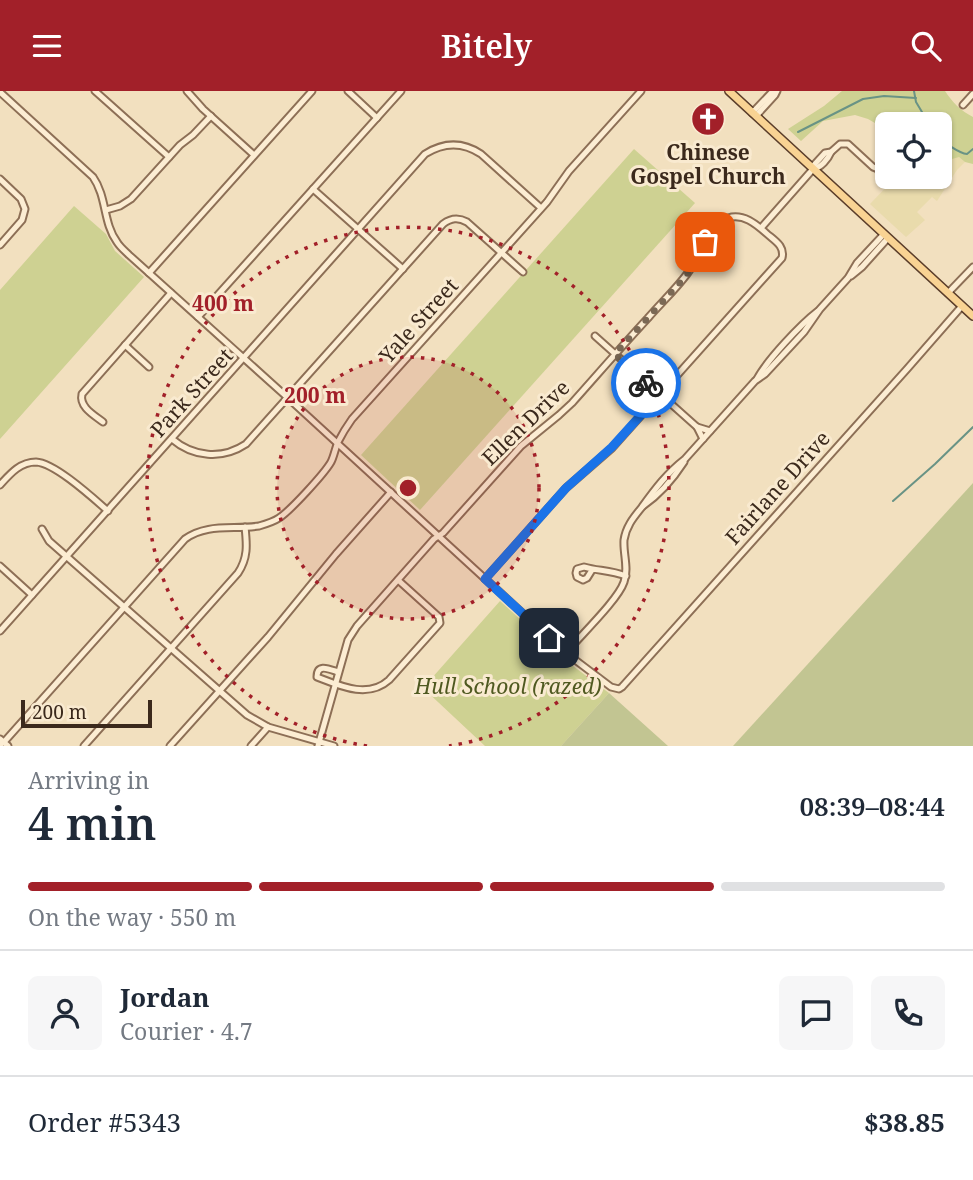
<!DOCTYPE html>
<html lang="en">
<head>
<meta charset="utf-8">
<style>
  :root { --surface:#fff; --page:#f6f6f7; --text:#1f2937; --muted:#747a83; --line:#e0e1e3; --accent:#a22029 }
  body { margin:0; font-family:"Noto Serif",serif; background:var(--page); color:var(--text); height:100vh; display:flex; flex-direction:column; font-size:26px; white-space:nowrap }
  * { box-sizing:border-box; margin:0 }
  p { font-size:23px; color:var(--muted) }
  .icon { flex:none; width:38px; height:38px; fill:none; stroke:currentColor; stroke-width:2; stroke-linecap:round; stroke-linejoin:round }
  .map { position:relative; height:655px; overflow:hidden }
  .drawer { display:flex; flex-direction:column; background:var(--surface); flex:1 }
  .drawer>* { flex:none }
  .tools { position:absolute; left:875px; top:21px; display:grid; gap:14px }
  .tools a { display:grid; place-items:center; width:77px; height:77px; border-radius:10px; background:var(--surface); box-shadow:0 2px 5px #0004; font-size:35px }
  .scale { position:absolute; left:21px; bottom:18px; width:131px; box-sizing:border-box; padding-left:7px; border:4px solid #3b291c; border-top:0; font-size:19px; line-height:24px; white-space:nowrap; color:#3b291c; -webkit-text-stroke:5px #f9ead0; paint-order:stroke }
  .pin { position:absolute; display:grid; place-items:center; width:60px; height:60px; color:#fff; margin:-30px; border-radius:14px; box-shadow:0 4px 10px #0006 }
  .courier { position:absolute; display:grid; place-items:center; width:70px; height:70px; margin:-35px; border:5px solid #1a73e8; border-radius:50%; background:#fff; color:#222; box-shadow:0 2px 9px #0007 }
  .headline em { font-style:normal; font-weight:600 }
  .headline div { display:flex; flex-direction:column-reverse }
  .headline { display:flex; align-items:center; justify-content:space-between; height:119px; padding:0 28px }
  h1 { font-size:46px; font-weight:600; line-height:52px }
  .bar { display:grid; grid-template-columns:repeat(4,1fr); gap:10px 7px; align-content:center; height:84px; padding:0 28px }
  .bar i { height:9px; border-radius:5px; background:var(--line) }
  .bar .active { background:var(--accent) }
  .bar p { grid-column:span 4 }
  .line { display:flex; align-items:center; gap:18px; padding:0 28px; border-top:2px solid var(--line) }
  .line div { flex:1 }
  .round { display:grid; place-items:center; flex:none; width:74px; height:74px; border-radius:10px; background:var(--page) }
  header { display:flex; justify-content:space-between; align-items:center; height:91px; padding:0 28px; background:var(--accent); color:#fff; font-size:32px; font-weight:600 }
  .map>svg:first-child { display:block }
</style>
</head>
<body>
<header><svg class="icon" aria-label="menu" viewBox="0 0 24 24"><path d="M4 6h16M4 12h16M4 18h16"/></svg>Bitely<svg class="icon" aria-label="search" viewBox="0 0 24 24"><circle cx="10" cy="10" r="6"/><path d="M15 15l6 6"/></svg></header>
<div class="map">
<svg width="973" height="655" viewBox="0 0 973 655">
  <rect width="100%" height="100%" fill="#f2e0bf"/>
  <polygon fill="#e9dbac" points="940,58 945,58 959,66 965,71 957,79 937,110 932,106 917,121 925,129 906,146 870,113 896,86 940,86"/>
  <g fill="#ced192">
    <path d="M 842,0 L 945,0 C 952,11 961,20 973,26 L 973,73 L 965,71 L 959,66 L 952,68 L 945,58 L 940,58 L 940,33 L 887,33 L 887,39 L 868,28 L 855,24 L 823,30 L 801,50 L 788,38 L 824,15 Z"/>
    <polygon points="634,58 695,112 420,419 361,364"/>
    <polygon points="74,115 106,143 115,160 144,186 0,348 0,199"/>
    <polygon points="500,510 565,569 609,602 561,655 485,655 423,597"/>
  </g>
  <g fill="#c2c592">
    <polygon points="973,392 973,655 733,655"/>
    <polygon points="609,602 668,655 561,655"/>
  </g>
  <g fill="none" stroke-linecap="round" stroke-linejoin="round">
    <g stroke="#699385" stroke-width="2">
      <polyline points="914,0 916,11 925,26 926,33"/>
      <polyline points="798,41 863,8 884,5 916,7"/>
      <path d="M 940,50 C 950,53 957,62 967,63 L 973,58"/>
      <polyline points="893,410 935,373 973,336"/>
    </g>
    <g stroke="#8d6f56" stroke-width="9">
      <g id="minor">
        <polyline points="95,0 169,66"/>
        <polyline points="187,0 203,18 254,64"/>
        <polyline points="348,0 377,27"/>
        <path d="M 0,1 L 93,86 C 107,106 103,132 117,151 C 120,156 125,160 129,164 L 288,307 L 566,562 L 611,596 L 619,598 L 622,596 L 907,278 L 962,215"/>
        <polyline points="963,14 973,3"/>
        <polyline points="752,22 773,0"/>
        <polyline points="756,25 775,4 777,0"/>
        <path d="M 813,78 C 821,77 828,68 831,61"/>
        <polyline points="878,78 881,74 887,74"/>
        <polyline points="0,88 21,108 25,118 22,129 0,154"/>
        <polyline points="313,98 403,178"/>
        <polyline points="106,119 120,115 131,108 180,54 193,44 211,25"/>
        <polyline points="761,137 806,86 813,78 814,74 825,62 831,61 840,53 848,53 873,76 878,78 881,85 887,85"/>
        <polyline points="149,182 312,0"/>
        <polyline points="851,185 862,176 888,147"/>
        <polyline points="948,202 973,176"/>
        <polyline points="198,226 401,0"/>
        <polyline points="595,245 697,336"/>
        <polyline points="125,254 149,276"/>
        <path d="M 757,288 C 767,269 801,233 818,220"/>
        <path d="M 103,331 C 94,324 79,316 82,303 L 171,202"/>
        <path d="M 172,348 C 193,366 222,369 246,353 L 443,133 C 451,127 458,126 467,131 L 523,181"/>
        <polyline points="703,348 697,336 710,340"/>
        <path d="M 0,394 C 10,383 20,371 36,371 C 55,372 93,407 108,420"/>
        <path d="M 643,415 C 659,404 673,388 684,371"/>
        <polyline points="42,438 49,450 247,624 268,636 334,655"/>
        <polyline points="0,475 32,504"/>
        <path d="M 592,479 L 587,487 L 583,489 L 577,486 L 576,482 L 577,478 L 584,476 C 598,480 610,479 626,485"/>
        <path d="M 0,540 L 425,63 C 444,51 463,51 481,63 L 541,117"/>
        <path d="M 566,562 C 580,545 618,509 624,491 C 629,477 623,463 624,449 C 626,435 634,426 642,416 C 655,398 667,382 685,368 L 755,290 L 765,283 L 804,241 L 820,218 L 848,187 L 857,172 L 884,143"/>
        <path d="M 338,581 C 329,578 317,572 317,586 C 340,595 368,608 389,589 L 440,532 L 439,526 L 398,489"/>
        <polyline points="0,648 8,655"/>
        <path d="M 0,654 L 4,651 L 185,448 C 207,432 233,439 259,435 C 266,433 273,431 279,427 C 290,420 324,383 331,371 C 334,365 335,358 338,351 C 342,343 347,335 352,328 L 547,111 L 569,80 L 641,0"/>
        <path d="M 84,655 L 238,482 C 248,467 247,454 245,436"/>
        <polyline points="170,655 268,546 336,463 391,401"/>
        <polyline points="251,655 268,636"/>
        <path d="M 318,655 L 348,549 L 357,535 L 434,448 L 443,442 L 521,355 L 559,324 L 572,312 C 597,284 622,255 648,227 C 661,212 676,198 687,183 C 700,166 706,135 728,127 C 743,122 756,133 766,142 C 775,150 785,155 782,167 L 612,357 L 566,397 L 485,488"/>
      </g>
    </g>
    <g stroke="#5a3d2a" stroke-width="10">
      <polyline id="major" points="729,0 973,225"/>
    </g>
    <use href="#minor" stroke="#fcedd3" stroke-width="5"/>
    <use href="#major" stroke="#f9d393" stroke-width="7"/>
  </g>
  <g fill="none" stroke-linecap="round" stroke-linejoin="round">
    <polyline stroke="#7b6955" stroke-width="7" stroke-dasharray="0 12.6" points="646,292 615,263 686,185 705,151"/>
    <polyline stroke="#1a73e8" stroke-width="9" points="549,547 485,488 566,397 612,356 659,304 646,292"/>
  </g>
  <circle cx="408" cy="397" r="131" fill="#a22029" fill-opacity=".12"/>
  <g fill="none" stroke="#a22029" stroke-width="3.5" stroke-dasharray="3.5 7">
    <circle cx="408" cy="397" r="131"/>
    <path d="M367 655A261 261 0 1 1 449 655"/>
  </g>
  <defs>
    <g id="church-disc" transform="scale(1.75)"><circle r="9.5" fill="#a22029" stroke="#f9ead0"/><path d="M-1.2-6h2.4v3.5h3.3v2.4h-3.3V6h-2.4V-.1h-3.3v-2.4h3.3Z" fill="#fff"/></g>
  </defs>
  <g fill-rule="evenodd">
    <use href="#church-disc" x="708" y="28"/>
  </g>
  <g text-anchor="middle" stroke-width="6" stroke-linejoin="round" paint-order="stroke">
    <g font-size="21" font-weight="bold" fill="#3b291c" stroke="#f9ead0">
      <text x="708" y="69">Chinese<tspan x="708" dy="24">Gospel Church</tspan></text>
    </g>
    <g font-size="21" fill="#3b291c" stroke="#f9ead0">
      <text transform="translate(419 230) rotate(-48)" y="7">Yale Street</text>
      <text transform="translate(192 302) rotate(-48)" y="7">Park Street</text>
      <text transform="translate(526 332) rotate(-44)" y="7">Ellen Drive</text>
      <text transform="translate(778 397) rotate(-48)" y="7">Fairlane Drive</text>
    </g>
    <g font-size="21" font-style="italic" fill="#4f5920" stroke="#f9ead0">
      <text x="508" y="603">Hull School (razed)</text>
    </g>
  </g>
  <circle cx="408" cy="397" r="10" fill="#a22029" stroke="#f9ead0" stroke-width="3.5"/>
  <g font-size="21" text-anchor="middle" font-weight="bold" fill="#a22029" stroke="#f9ead0" stroke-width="6" stroke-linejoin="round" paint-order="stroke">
    <text x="223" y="220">400 m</text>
    <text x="315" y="312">200 m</text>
  </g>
</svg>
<div class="tools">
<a><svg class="icon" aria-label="locate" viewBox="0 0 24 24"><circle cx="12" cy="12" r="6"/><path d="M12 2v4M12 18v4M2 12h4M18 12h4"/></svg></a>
</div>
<div class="scale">200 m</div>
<div class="pin" style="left:705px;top:151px;background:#ea580c"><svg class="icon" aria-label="bag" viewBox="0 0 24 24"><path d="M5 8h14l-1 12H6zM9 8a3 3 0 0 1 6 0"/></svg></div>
<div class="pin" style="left:549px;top:547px;background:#1f2937"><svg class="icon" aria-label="home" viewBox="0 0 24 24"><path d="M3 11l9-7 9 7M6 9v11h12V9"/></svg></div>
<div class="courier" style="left:646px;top:292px"><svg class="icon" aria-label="bike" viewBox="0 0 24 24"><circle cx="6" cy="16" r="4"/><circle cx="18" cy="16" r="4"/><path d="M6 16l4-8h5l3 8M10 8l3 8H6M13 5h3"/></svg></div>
</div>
<section class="drawer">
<div class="headline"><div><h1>4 min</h1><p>Arriving in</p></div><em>08:39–08:44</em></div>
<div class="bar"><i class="active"></i><i class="active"></i><i class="active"></i><i></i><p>On the way · 550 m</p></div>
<div class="line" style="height:126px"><a class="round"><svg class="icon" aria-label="person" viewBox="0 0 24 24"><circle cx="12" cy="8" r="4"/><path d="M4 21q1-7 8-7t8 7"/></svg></a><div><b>Jordan</b><p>Courier · 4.7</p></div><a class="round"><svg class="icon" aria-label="chat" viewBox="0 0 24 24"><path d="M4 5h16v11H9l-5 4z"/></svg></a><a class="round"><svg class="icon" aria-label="phone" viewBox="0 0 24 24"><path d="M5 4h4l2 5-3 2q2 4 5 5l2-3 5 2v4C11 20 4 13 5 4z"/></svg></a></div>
<div class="line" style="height:91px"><div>Order #5343</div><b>$38.85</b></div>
</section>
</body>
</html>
